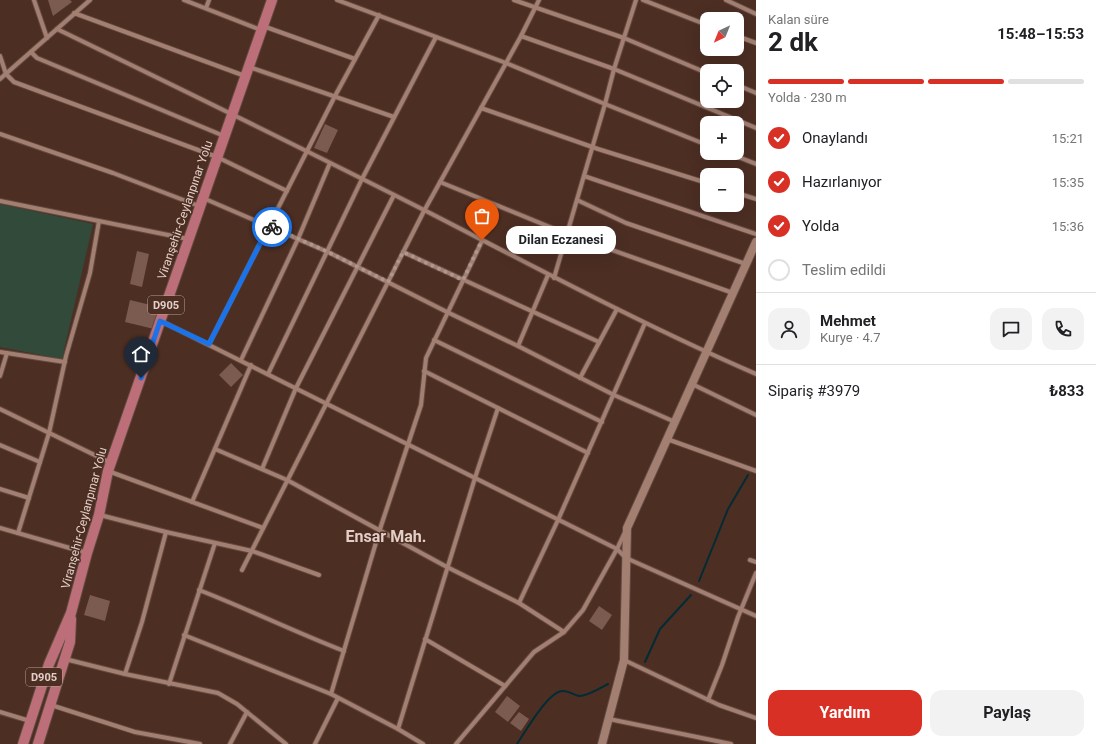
<!DOCTYPE html>
<html lang="tr">
<head>
<meta charset="utf-8">
<style>
  :root { --surface:#fff; --page:#f2f2f2; --text:#202124; --muted:#757577; --line:#e0e0e0; --accent:#d93025 }
  body { margin:0; font-family:Roboto,sans-serif; background:var(--page); color:var(--text); height:100vh; display:flex; flex-direction:column; font-size:15px; white-space:nowrap }
  * { box-sizing:border-box; margin:0 }
  p { font-size:13px; color:var(--muted) }
  .icon { flex:none; width:22px; height:22px; fill:none; stroke:currentColor; stroke-width:2; stroke-linecap:round; stroke-linejoin:round }
  .map { position:relative; flex:1; overflow:hidden }
  .drawer { display:flex; flex-direction:column; background:var(--surface); width:340px }
  .drawer>* { flex:none }
  .needle { width:26px; rotate:223deg }
  .tools { position:absolute; left:700px; top:12px; display:grid; gap:8px }
  .tools a { display:grid; place-items:center; width:44px; height:44px; border-radius:8px; background:var(--surface); box-shadow:0 4px 16px #0002; font-size:20px }
  .pin { position:absolute; display:grid; place-items:center; width:34px; height:34px; color:#fff; margin:-41px -17px; border-radius:50% 50% 50% 0; rotate:-45deg; box-shadow:0 0 4px #0007 }
  .pin .icon { rotate:45deg }
  .courier { position:absolute; display:grid; place-items:center; width:40px; height:40px; margin:-20px; border:3px solid #1a73e8; border-radius:50%; background:#fff; color:#222; box-shadow:0 1px 5px #0007 }
  .bubble { position:absolute; height:28px; border-radius:12px; background:var(--surface); box-shadow:0 4px 16px #0002; font-size:13px; font-weight:700; line-height:28px; text-align:center }
  .overview em { font-style:normal; font-weight:700 }
  .overview div { display:flex; flex-direction:column-reverse }
  .overview { display:flex; align-items:center; justify-content:space-between; height:68px; padding:0 12px }
  h1 { font-size:26px; font-weight:700; line-height:30px }
  .bar { display:grid; grid-template-columns:repeat(4,1fr); gap:6px 4px; align-content:center; height:48px; padding:0 12px }
  .bar i { height:5px; border-radius:3px; background:var(--line) }
  .bar .active { background:var(--accent) }
  .bar p { grid-column:span 4 }
  .line { display:flex; align-items:center; gap:10px; padding:0 12px; border-top:1px solid var(--line) }
  .line div { flex:1 }
  .round { display:grid; place-items:center; flex:none; width:42px; height:42px; border-radius:12px; background:var(--page) }
  ol { padding:0 12px; list-style:none }
  li { display:flex; align-items:center; gap:12px; height:44px }
  li p { margin-inline-start:auto }
  li .icon { padding:4px; border-radius:50%; background:var(--accent); color:#fff; stroke-width:4 }
  li:last-child { color:var(--muted) }
  li i { width:22px; height:22px; border:2px solid var(--line); border-radius:50% }
  .button { display:flex; gap:8px; margin-top:auto; padding:8px 12px }
  .button a { flex:1; height:46px; border-radius:12px; background:var(--accent); color:#fff; font-size:16px; font-weight:700; line-height:46px; text-align:center }
  .button a+a { background:var(--page); color:var(--text) }
  main { display:flex; flex:1; min-height:0 }
  .map>svg:first-child { display:block }
</style>
</head>
<body>
<main>
<div class="map">
<svg width="756" height="744" viewBox="0 0 756 744">
  <rect width="100%" height="100%" fill="#4c2e23"/>
  <polygon fill="#324a3a" points="0,204 93,224 62,359 0,347"/>
  <g fill="none" stroke-linecap="round" stroke-linejoin="round">
    <g stroke="#022b34" stroke-width="2">
      <polyline points="699,581 728,509 748,475"/>
      <polyline points="645,662 660,629 691,595"/>
      <path d="M 517,744 C 525,732 548,692 562,691 C 568,690 573,695 579,696 C 588,696 600,688 608,684"/>
    </g>
  </g>
  <g fill="#7b5b4f">
    <polygon points="48,0 70,0 72,2 53,16"/>
    <polygon points="325,124 338,130 327,153 314,148"/>
    <polygon points="137,251 149,254 142,287 130,284"/>
    <polygon points="130,300 159,307 154,329 125,322"/>
    <polygon points="231,363 243,375 231,387 219,375"/>
    <polygon points="90,595 110,601 105,621 84,615"/>
    <polygon points="599,606 612,615 602,630 589,621"/>
    <polygon points="507,696 520,706 508,722 495,712"/>
    <polygon points="519,712 529,719 521,731 510,723"/>
  </g>
  <g fill="none" stroke-linecap="round" stroke-linejoin="round">
    <g stroke="#634a40" stroke-width="6">
      <g id="street">
        <polyline points="34,0 47,38"/>
        <polyline points="184,0 261,30"/>
        <polyline points="337,0 506,63 605,104 707,145"/>
        <polyline points="514,0 624,38 707,73"/>
        <polyline points="643,0 707,25"/>
        <polyline points="726,0 756,14"/>
        <polyline points="206,8 209,0"/>
        <polyline points="74,13 245,76"/>
        <polyline points="263,26 355,59"/>
        <path d="M 57,29 C 181,89 304,149 426,211 C 535,267 643,325 756,374"/>
        <polyline points="521,36 614,69 756,128"/>
        <polyline points="737,36 756,43"/>
        <polyline points="31,52 37,58 224,136"/>
        <polyline points="0,56 6,74 14,82 217,157 287,191"/>
        <polyline points="249,67 394,117"/>
        <polyline points="0,79 90,0"/>
        <polyline points="737,85 756,93"/>
        <polyline points="481,108 598,149 707,183"/>
        <polyline points="0,134 113,173 199,206"/>
        <polyline points="728,153 756,164"/>
        <polyline points="584,176 756,234"/>
        <polyline points="440,182 567,234 733,293"/>
        <polyline points="737,193 756,199"/>
        <polyline points="203,198 328,252 447,312 518,346 614,395 675,422"/>
        <polyline points="577,200 626,223 746,264"/>
        <polyline points="0,201 188,239"/>
        <polyline points="403,252 599,342"/>
        <polyline points="554,278 605,104 614,69 636,0"/>
        <polyline points="161,321 617,549 626,558 756,616"/>
        <polyline points="434,340 602,422"/>
        <polyline points="209,344 335,96 379,15"/>
        <polyline points="518,346 548,275"/>
        <polyline points="0,352 65,362"/>
        <polyline points="241,360 298,239 330,163"/>
        <polyline points="424,371 588,453"/>
        <polyline points="268,374 362,179 436,37"/>
        <polyline points="0,376 7,353"/>
        <polyline points="580,378 617,309"/>
        <polyline points="692,384 756,415"/>
        <polyline points="0,409 111,463"/>
        <polyline points="667,439 756,471"/>
        <polyline points="0,445 40,462"/>
        <polyline points="215,449 287,480 447,567 519,603 564,632"/>
        <polyline points="262,469 296,388 394,195"/>
        <polyline points="108,471 263,528"/>
        <polyline points="0,489 29,498"/>
        <polyline points="192,502 251,365"/>
        <polyline points="100,515 166,532 252,551 319,575"/>
        <polyline points="0,528 87,553"/>
        <polyline points="18,533 49,433 66,356 90,273 99,221"/>
        <polyline points="750,560 756,562"/>
        <polyline points="242,570 424,211 521,36 539,0"/>
        <path d="M 199,590 C 248,609 295,632 344,651"/>
        <polyline points="519,603 558,520 645,323"/>
        <polyline points="184,635 331,694 398,729 423,744"/>
        <polyline points="425,639 505,686"/>
        <polyline points="65,659 125,674 218,693 237,704 286,744"/>
        <polyline points="624,660 719,705 756,718"/>
        <polyline points="125,674 142,622 166,532"/>
        <polyline points="169,684 215,543"/>
        <polyline points="331,694 380,529 421,405 426,358 482,241"/>
        <polyline points="708,700 722,665 738,617 756,573"/>
        <polyline points="51,705 135,732 200,744"/>
        <polyline points="0,712 30,721"/>
        <polyline points="609,719 731,744"/>
        <polyline points="398,729 475,478 498,408"/>
        <polyline points="230,744 247,712"/>
        <polyline points="315,744 338,698"/>
        <polyline points="456,744 534,652 564,632 583,610 617,549 625,532"/>
      </g>
    </g>
    <g stroke="#634a40" stroke-width="10">
      <polyline id="secondary" points="602,744 624,660 627,528 756,242"/>
    </g>
    <g stroke="#634a40" stroke-width="12">
      <g id="primary">
        <polyline points="23,744 49,664 71,613 87,553 99,515 108,471 272,0"/>
        <polyline points="38,744 70,642 71,619"/>
      </g>
    </g>
    <use href="#street" stroke="#a37f72" stroke-width="4"/>
    <use href="#secondary" stroke="#a37f72" stroke-width="8"/>
    <use href="#primary" stroke="#bc6f79" stroke-width="10"/>
  </g>
  <g fill="none" stroke-linecap="round" stroke-linejoin="round">
    <polyline stroke="#ae978e" stroke-width="4" stroke-dasharray="0 7.2" points="272,227 328,252 388,282 403,252 463,280 482,240"/>
    <polyline stroke="#1a73e8" stroke-width="5" points="141,378 160,321 209,344 269,226 272,227"/>
  </g>
  <g text-anchor="middle" stroke-width="3" stroke-linejoin="round" paint-order="stroke">
    <g fill="#4c2e23" stroke="#b69f96" stroke-width="1">
      <rect x="148" y="296" width="36" height="18" rx="3"/>
      <rect x="26" y="668" width="36" height="18" rx="3"/>
    </g>
    <g font-size="11" font-weight="bold" fill="#e3cfc8">
      <text x="166" y="309">D905</text>
      <text x="44" y="681">D905</text>
    </g>
    <g font-size="12" fill="#e3cfc8" stroke="#4c2e23">
      <text transform="translate(185 210) rotate(-71)" y="4">Viranşehir-Ceylanpınar Yolu</text>
      <text transform="translate(84 518) rotate(-75)" y="4">Viranşehir-Ceylanpınar Yolu</text>
    </g>
    <g font-size="16" font-weight="bold" fill="#e3cfc8" stroke="#4c2e23">
      <text x="386" y="542">Ensar Mah.</text>
    </g>
  </g>
</svg>
<div class="tools">
<a><svg class="needle" viewBox="-14 -14 28 28"><path d="M0-13l5 13h-10z" fill="#e53935"/><path d="M0 13l5-13h-10z" fill="#757577"/></svg></a>
<a><svg class="icon" aria-label="locate" viewBox="0 0 24 24"><circle cx="12" cy="12" r="6"/><path d="M12 2v4M12 18v4M2 12h4M18 12h4"/></svg></a>
<a>+</a>
<a>−</a>
</div>
<div class="pin" style="left:482px;top:240px;background:#ea580c"><svg class="icon" aria-label="bag" viewBox="0 0 24 24"><path d="M5 8h14l-1 12H6zM9 8a3 3 0 0 1 6 0"/></svg></div>
<div class="pin" style="left:141px;top:378px;background:#1f2937"><svg class="icon" aria-label="home" viewBox="0 0 24 24"><path d="M3 11l9-7 9 7M6 9v11h12V9"/></svg></div>
<div class="courier" style="left:272px;top:227px"><svg class="icon" aria-label="bike" viewBox="0 0 24 24"><circle cx="6" cy="16" r="4"/><circle cx="18" cy="16" r="4"/><path d="M6 16l4-8h5l3 8M10 8l3 8H6M13 5h3"/></svg></div>
<div class="bubble" style="left:506px;top:226px;width:110px">Dilan Eczanesi</div>
</div>
<section class="drawer">
<div class="overview"><div><h1>2 dk</h1><p>Kalan süre</p></div><em>15:48–15:53</em></div>
<div class="bar"><i class="active"></i><i class="active"></i><i class="active"></i><i></i><p>Yolda · 230 m</p></div>
<ol>
<li><svg class="icon" aria-label="check" viewBox="0 0 24 24"><path d="M5 12l5 5 9-10"/></svg>Onaylandı<p>15:21</p></li>
<li><svg class="icon" aria-label="check" viewBox="0 0 24 24"><path d="M5 12l5 5 9-10"/></svg>Hazırlanıyor<p>15:35</p></li>
<li><svg class="icon" aria-label="check" viewBox="0 0 24 24"><path d="M5 12l5 5 9-10"/></svg>Yolda<p>15:36</p></li>
<li><i></i>Teslim edildi</li>
</ol>
<div class="line" style="height:72px"><a class="round"><svg class="icon" aria-label="person" viewBox="0 0 24 24"><circle cx="12" cy="8" r="4"/><path d="M4 21q1-7 8-7t8 7"/></svg></a><div><b>Mehmet</b><p>Kurye · 4.7</p></div><a class="round"><svg class="icon" aria-label="chat" viewBox="0 0 24 24"><path d="M4 5h16v11H9l-5 4z"/></svg></a><a class="round"><svg class="icon" aria-label="phone" viewBox="0 0 24 24"><path d="M5 4h4l2 5-3 2q2 4 5 5l2-3 5 2v4C11 20 4 13 5 4z"/></svg></a></div>
<div class="line" style="height:52px"><div>Sipariş #3979</div><b>₺833</b></div>
<div class="button"><a>Yardım</a><a>Paylaş</a></div>
</section>
</main>
</body>
</html>
